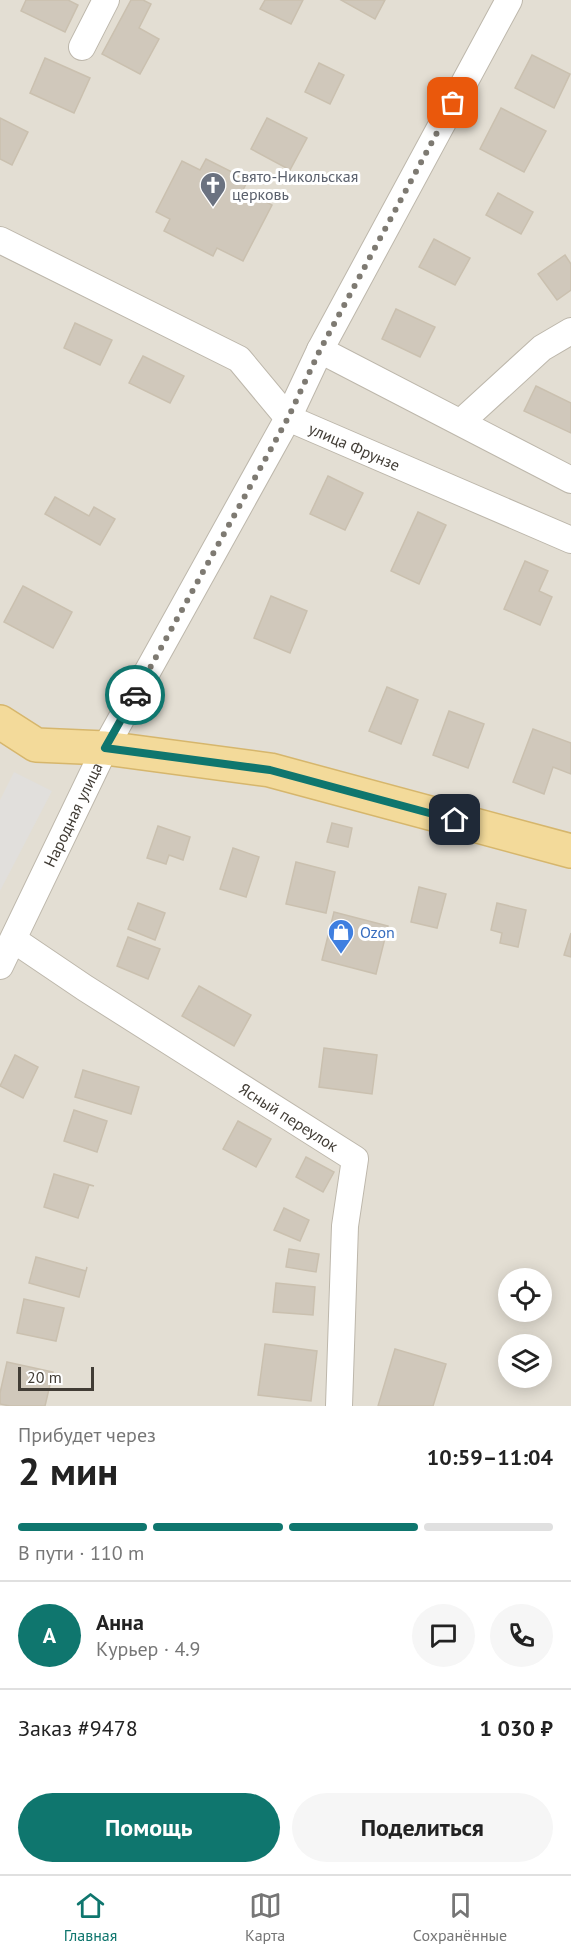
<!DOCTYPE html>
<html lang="ru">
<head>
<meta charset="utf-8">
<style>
  :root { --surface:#fff; --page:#f6f6f6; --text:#222; --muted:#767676; --line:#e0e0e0; --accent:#0f766e }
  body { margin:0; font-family:"PT Sans",sans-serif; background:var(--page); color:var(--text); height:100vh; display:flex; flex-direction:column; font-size:22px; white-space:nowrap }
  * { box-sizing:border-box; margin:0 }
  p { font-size:20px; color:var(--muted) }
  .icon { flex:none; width:33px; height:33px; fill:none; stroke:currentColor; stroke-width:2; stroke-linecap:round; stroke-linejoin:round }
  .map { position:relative; height:1406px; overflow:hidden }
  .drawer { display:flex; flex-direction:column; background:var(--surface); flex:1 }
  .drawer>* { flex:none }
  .buttons { position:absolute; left:498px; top:1268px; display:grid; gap:12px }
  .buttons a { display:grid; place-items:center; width:54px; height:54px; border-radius:50%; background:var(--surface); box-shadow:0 3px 15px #0003; font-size:30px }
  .scale { position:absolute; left:18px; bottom:15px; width:76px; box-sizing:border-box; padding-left:6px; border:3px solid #413c35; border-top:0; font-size:16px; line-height:21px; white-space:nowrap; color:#413c35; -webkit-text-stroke:4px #fff; paint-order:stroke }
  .pin { position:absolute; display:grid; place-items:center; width:51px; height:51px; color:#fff; margin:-26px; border-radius:12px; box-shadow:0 3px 9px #0006 }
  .courier { position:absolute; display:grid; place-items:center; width:60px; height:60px; margin:-30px; border:4px solid #0f766e; border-radius:50%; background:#fff; color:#222; box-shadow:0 2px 8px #0007 }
  .summary em { font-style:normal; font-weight:600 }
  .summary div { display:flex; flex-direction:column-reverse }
  .summary { display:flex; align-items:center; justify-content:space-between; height:102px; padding:0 18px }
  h1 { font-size:39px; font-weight:600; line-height:45px }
  .bar { display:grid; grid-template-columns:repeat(4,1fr); gap:9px 6px; align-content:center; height:72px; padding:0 18px }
  .bar i { height:8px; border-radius:4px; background:var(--line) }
  .bar .current { background:var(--accent) }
  .bar p { grid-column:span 4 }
  .line { display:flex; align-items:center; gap:15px; padding:0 18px; border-top:2px solid var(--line) }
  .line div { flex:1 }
  .round { display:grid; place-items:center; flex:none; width:63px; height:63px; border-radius:32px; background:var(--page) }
  .cta { display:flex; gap:12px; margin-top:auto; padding:12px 18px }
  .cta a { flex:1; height:69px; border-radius:36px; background:var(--accent); color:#fff; font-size:24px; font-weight:600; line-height:69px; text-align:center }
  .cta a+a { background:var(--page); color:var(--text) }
  .dock { display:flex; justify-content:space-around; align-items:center; height:84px; border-top:2px solid var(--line); background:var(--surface); font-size:16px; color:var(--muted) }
  .dock a { display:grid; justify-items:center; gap:3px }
  .dock .current { color:var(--accent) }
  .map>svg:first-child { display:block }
</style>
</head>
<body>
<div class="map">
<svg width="571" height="1406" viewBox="0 0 571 1406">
  <rect width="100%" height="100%" fill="#f0ece4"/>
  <path fill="#e3ded3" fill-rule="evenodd" d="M 0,0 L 571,0 L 571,1406 L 0,1406 ZM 508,1278 L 542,1278 L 542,1311 L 508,1311 ZM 508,1344 L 542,1344 L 542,1377 L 508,1377 Z"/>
  <polygon fill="#e1dfdc" points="14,772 52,791 0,891 0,800"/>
  <g fill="#d0c8bb" stroke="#cac0af" stroke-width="1.5">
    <polygon points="26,0 68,0 78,5 65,32 21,11"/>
    <polygon points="131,0 143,0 151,4 139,28 159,39 140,74 102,54"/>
    <polygon points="265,0 303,0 291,24 260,9"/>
    <polygon points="341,0 385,0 375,19"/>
    <polygon points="532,55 570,74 554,108 515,88"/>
    <polygon points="45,58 90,78 74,113 30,93"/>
    <polygon points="319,63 344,75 330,104 305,92"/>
    <polygon points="501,108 546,131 524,172 480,149"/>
    <polygon points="0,118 28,132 12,165 0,159"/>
    <polygon points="267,118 307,138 290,170 251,149"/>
    <polygon points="206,159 248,180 243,190 272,205 243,261 217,248 213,256 164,231 170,219 156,212 182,161 200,170"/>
    <polygon points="498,193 533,212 521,234 486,215"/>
    <polygon points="434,239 470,258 455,285 419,267"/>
    <polygon points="565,255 571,264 571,290 557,300 538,274"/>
    <polygon points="396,309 435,327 420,357 382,339"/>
    <polygon points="75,323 112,340 100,365 64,348"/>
    <polygon points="143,356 184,376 170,403 129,383"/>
    <polygon points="536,386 571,403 571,433 524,411"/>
    <polygon points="328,476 363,493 345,530 310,514"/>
    <polygon points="55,497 89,516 94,507 115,519 100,545 45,514"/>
    <polygon points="418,512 446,525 419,584 391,571"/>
    <polygon points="525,561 548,571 539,591 552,597 540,625 504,609"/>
    <polygon points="23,586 72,612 53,648 4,622"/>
    <polygon points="271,596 307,611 290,653 254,638"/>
    <polygon points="387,687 418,700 401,744 369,731"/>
    <polygon points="449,711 484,724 468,768 433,755"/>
    <polygon points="533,729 571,743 571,774 553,767 544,794 513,782"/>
    <polygon points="332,823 352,828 348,847 327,842"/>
    <polygon points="158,826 190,837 183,860 169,855 166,864 147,858"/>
    <polygon points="233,848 259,857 246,897 220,889"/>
    <polygon points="296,862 335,872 326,913 286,904"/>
    <polygon points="419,887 446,894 437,928 411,922"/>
    <polygon points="138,903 165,913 155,940 128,929"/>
    <polygon points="497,903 526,910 518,947 500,943 502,933 491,930"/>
    <polygon points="334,912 388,926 376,974 322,960"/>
    <polygon points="571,933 571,957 564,955"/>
    <polygon points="128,937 160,949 148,979 117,966"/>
    <polygon points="199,986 251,1015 234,1046 182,1016"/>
    <polygon points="324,1048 377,1055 372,1094 319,1087"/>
    <polygon points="15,1055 38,1067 23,1098 0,1086"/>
    <polygon points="83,1070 139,1087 131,1114 75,1097"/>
    <polygon points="74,1110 107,1121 97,1152 64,1141"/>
    <polygon points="238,1121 271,1139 256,1167 223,1149"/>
    <polygon points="306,1157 334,1172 323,1192 296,1177"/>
    <polygon points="54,1174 94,1186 89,1185 78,1218 44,1207"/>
    <polygon points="284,1208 309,1220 300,1241 274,1230"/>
    <polygon points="289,1249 319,1254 316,1272 286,1267"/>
    <polygon points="36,1257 86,1271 87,1267 79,1297 29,1283"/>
    <polygon points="276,1283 315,1287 313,1315 273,1312"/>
    <polygon points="24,1299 64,1308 56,1341 17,1333"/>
    <polygon points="265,1344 317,1351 311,1401 258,1395"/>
    <polygon points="395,1349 446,1364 433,1406 378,1406"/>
    <polygon points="7,1362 53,1372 45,1406 10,1406 0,1404 0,1393"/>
  </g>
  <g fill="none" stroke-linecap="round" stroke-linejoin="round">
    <g stroke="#bdb7ab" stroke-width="28">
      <g id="minor">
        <polyline points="82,47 106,0"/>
        <path id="s1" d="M 0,240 L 239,359 L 288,418 L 571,540"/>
        <polyline points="320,350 571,480"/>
        <polyline points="461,422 542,348 571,331"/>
        <path id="s2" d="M 14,940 L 85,988 L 355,1159 L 345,1226 L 339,1406"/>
        <path id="s3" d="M 0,966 L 105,748 L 288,418 L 320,350 L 509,0"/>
      </g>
    </g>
    <g stroke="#d6b66c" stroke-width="36">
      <polyline id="major" points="0,722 36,745 105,748 270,770 571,851"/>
    </g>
    <use href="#minor" stroke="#fff" stroke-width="26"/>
    <use href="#major" stroke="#f3da9a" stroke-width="33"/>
  </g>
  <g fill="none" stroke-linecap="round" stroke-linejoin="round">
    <polyline stroke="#7e7a72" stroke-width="6" stroke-dasharray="0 10.8" points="135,695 288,418 320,350 453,103"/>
    <polyline stroke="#0f766e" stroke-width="8" points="135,695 105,748 270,770 455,820"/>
  </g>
  <defs>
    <g id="church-pin" transform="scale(1.35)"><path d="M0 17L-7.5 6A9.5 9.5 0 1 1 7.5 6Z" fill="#6b7280" stroke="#fff"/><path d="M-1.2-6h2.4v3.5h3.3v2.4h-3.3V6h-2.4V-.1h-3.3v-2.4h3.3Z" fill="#fff"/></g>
    <g id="shop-pin" transform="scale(1.35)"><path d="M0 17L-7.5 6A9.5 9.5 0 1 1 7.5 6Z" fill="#3f7fe0" stroke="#fff"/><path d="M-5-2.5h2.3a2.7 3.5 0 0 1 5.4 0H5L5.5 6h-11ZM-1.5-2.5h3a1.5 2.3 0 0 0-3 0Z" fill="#fff"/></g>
  </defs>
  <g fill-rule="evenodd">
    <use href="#church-pin" x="213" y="185"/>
    <use href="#shop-pin" x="341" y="932"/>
  </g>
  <g text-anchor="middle" stroke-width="6" stroke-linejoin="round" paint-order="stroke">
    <g font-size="16" fill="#5b616d" stroke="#fff" text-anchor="start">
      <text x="232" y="182">Свято-Никольская<tspan x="232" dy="18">церковь</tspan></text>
    </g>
    <g font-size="16" fill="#413c35" stroke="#fff">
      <text dy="6" stroke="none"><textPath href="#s1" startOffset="416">улица Фрунзе</textPath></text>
      <text dy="6" stroke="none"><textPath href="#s3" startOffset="168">Народная улица</textPath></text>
      <text dy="6" stroke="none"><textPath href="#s2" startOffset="327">Ясный переулок</textPath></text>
    </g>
    <g font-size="16" fill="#366cbe" stroke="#fff" text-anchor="start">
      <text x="360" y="938">Ozon</text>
    </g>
  </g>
</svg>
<div class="buttons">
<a><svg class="icon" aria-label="locate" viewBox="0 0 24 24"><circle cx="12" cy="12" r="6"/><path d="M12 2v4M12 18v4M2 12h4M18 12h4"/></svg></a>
<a><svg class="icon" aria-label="layers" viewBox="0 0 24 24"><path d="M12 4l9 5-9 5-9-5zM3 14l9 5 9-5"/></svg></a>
</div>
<div class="scale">20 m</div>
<div class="pin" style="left:453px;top:103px;background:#ea580c"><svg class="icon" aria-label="bag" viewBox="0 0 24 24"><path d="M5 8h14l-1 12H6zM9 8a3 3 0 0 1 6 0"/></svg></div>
<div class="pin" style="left:455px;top:820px;background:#1f2937"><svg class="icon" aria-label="home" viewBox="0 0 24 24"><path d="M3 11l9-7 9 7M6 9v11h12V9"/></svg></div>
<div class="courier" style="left:135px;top:695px"><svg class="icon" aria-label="car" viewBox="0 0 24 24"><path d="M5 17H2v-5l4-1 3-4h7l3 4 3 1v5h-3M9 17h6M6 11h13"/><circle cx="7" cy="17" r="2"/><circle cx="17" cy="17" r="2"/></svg></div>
</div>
<section class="drawer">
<div class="summary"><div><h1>2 мин</h1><p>Прибудет через</p></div><em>10:59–11:04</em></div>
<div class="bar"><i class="current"></i><i class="current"></i><i class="current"></i><i></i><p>В пути · 110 m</p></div>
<div class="line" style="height:108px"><b class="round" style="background:var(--accent);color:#fff">А</b><div><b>Анна</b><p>Курьер · 4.9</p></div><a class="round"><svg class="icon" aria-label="chat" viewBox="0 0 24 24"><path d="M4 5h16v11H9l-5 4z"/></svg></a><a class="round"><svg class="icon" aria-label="phone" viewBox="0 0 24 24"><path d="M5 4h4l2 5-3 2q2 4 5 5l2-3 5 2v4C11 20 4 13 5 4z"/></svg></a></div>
<div class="line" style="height:78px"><div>Заказ #9478</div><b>1 030 ₽</b></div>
<div class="cta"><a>Помощь</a><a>Поделиться</a></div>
</section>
<nav class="dock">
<a class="current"><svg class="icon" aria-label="home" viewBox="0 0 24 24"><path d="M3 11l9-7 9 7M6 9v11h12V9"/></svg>Главная</a>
<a><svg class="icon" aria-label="map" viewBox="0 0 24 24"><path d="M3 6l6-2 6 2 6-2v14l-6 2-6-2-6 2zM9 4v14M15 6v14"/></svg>Карта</a>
<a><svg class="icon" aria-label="saved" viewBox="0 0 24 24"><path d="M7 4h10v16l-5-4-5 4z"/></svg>Сохранённые</a>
</nav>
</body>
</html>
